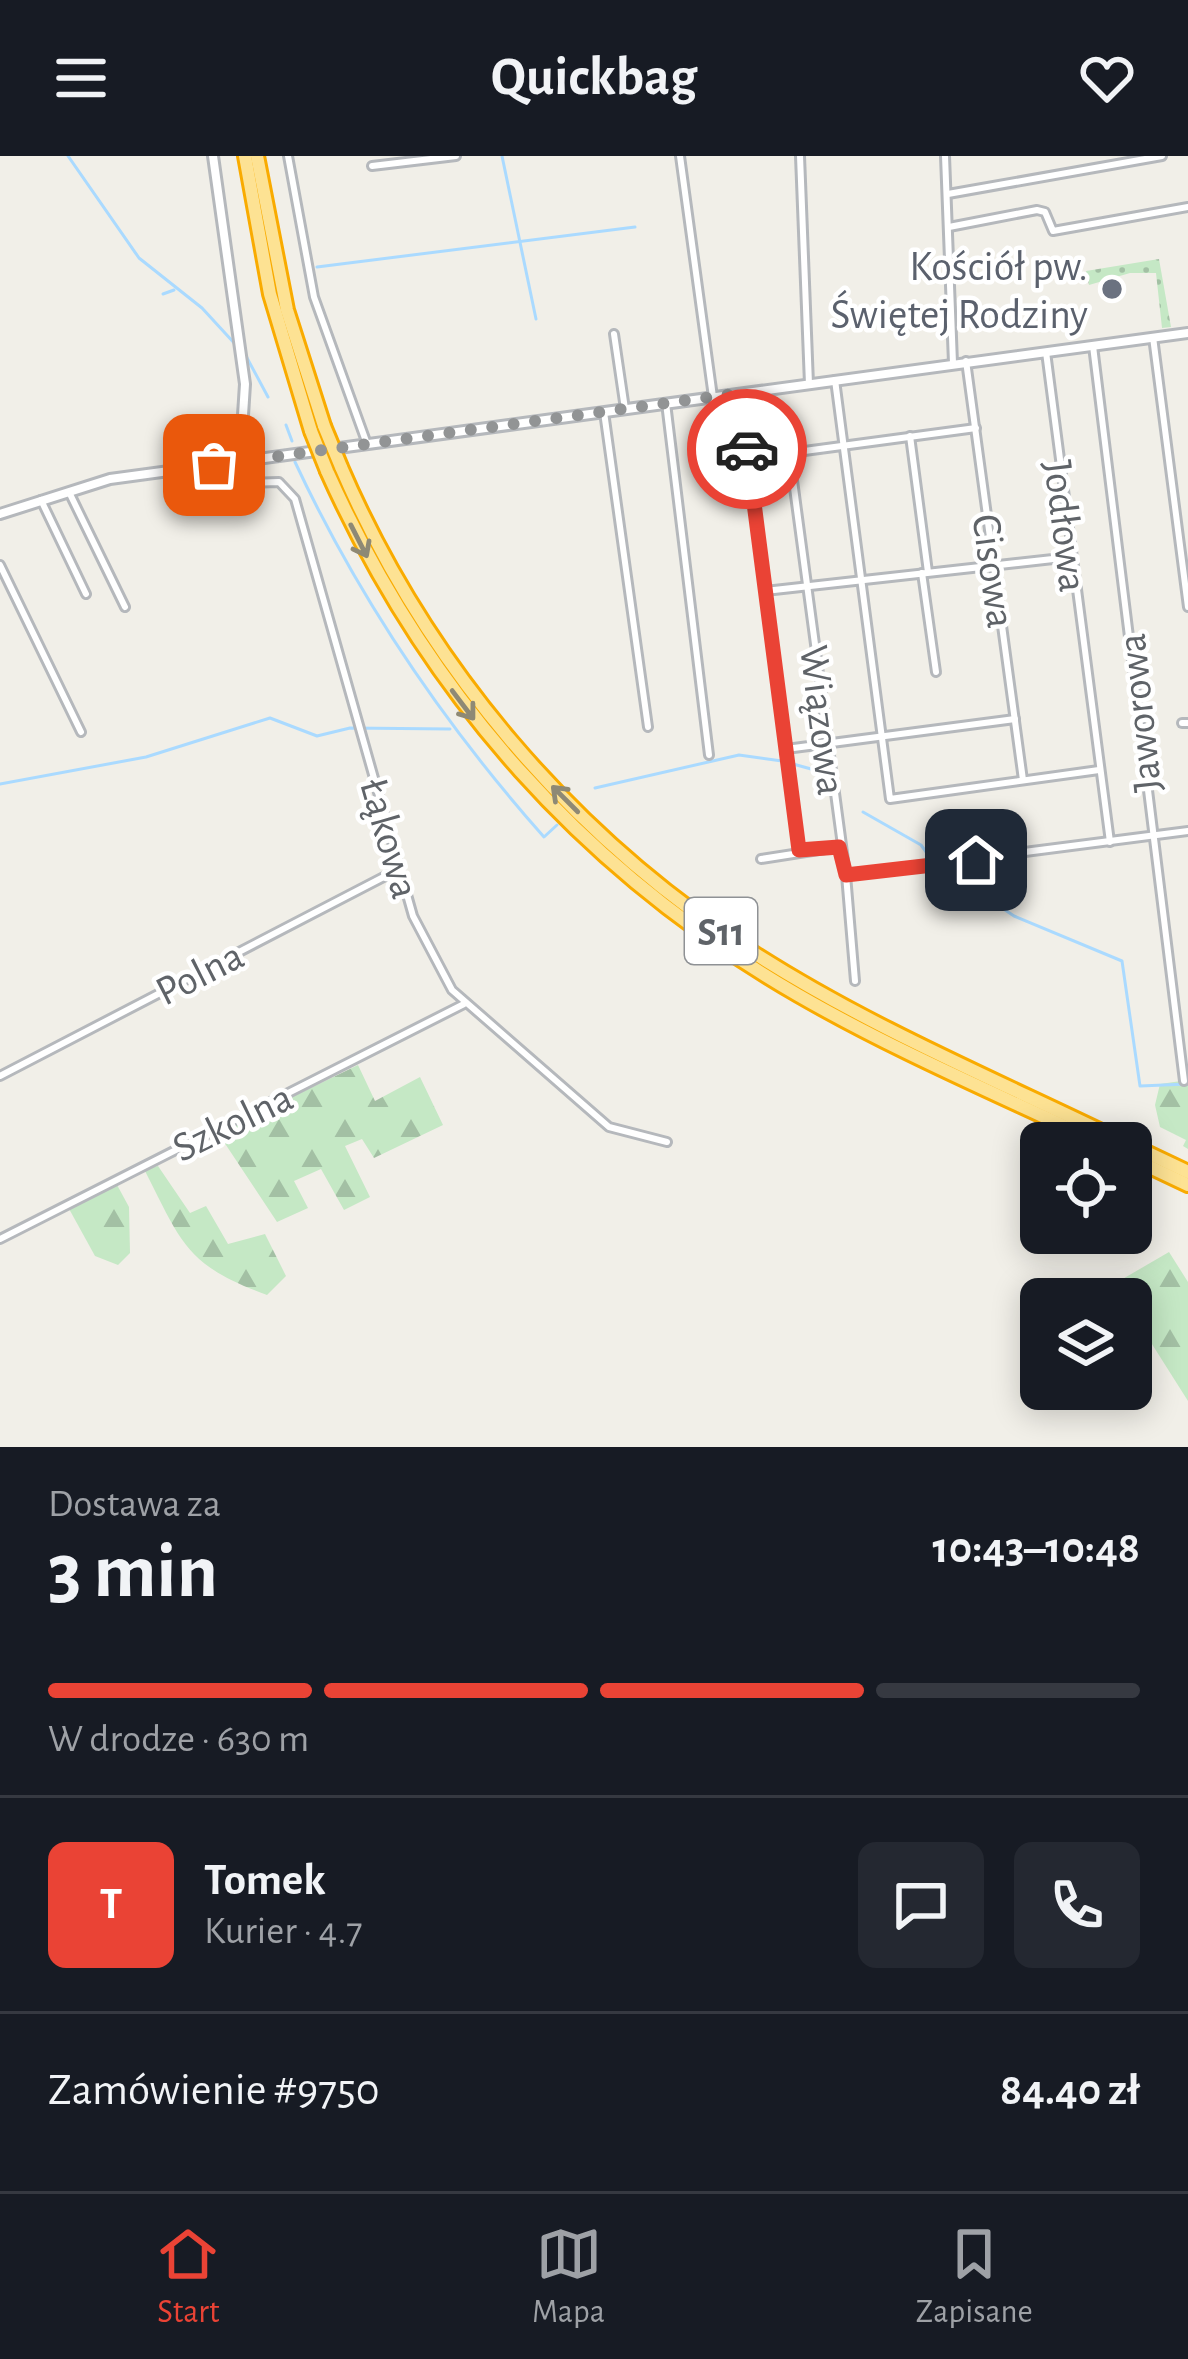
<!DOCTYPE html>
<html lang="pl">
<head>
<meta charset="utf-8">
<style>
  :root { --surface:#171b24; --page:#242831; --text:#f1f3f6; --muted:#9ea1a6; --line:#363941; --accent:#ea4335 }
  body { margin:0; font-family:"Alegreya Sans",sans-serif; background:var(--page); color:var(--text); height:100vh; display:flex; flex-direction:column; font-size:45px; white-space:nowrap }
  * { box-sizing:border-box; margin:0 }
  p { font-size:39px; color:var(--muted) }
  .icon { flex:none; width:66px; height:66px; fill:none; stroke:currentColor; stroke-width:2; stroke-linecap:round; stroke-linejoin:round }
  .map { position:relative; height:1291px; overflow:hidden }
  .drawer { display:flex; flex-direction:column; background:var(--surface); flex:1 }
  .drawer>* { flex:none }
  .tools { position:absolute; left:1020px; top:966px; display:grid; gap:24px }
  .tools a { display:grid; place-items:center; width:132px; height:132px; border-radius:18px; background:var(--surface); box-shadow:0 6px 30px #0003; font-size:60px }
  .pin { position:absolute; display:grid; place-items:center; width:102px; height:102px; color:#fff; margin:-51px; border-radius:24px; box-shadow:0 6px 18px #0006 }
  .courier { position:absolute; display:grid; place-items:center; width:120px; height:120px; margin:-60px; border:9px solid #ea4335; border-radius:50%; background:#fff; color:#222; box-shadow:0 3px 15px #0007 }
  .overview em { font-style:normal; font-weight:700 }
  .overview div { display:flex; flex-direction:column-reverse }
  .overview { display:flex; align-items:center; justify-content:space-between; height:204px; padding:0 48px }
  h1 { font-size:78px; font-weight:700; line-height:90px }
  .bar { display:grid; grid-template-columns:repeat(4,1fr); gap:18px 12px; align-content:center; height:144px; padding:0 48px }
  .bar i { height:15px; border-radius:9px; background:var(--line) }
  .bar .on { background:var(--accent) }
  .bar p { grid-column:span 4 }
  .line { display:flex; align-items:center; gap:30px; padding:0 48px; border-top:3px solid var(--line) }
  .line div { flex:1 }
  .round { display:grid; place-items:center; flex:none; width:126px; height:126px; border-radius:18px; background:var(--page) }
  header { display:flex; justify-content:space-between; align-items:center; height:156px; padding:0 48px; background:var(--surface); font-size:54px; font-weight:700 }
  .tab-bar { display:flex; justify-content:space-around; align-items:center; height:168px; border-top:3px solid var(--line); background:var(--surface); font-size:33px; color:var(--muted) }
  .tab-bar a { display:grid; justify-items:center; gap:6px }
  .tab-bar .on { color:var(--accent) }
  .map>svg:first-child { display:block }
</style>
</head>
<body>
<header><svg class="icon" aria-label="menu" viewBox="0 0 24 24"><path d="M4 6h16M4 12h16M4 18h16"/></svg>Quickbag<svg class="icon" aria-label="heart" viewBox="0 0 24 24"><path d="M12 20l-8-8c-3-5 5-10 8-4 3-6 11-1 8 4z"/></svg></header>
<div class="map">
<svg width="1188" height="1291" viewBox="0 0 1188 1291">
  <defs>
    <pattern id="grass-dots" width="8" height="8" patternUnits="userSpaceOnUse" patternTransform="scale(3)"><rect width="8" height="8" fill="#c5e8c5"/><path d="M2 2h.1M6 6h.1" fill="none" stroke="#a3c0a4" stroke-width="1.8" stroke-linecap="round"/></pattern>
    <pattern id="forest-firs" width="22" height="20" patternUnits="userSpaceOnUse" patternTransform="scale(3)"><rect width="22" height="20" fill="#c5e8c5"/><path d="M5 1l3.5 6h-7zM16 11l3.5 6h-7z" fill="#a3c0a4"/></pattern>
  </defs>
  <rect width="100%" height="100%" fill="#f1efe8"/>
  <polygon fill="url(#grass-dots)" points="1159,103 1171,171 1162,172 1156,117 1130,117 1089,129 1086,115"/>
  <g fill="url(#forest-firs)">
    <polygon points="358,909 375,945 420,921 443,969 374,1002 362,983 345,990 370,1041 344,1054 321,1013 294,1025 308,1052 277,1066 218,977"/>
    <polygon points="1188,924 1188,993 1183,990 1186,984 1160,971 1155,949 1160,928"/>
    <path d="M 158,1010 L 190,1057 L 206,1050 L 228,1088 L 265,1078 L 286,1120 L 267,1139 C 185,1109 182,1087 144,1013 Z"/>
    <polygon points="116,1027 129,1051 130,1097 118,1109 95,1100 68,1051"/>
    <polygon points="1169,1096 1188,1126 1188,1245 1131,1155 1131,1143 1124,1143 1114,1128"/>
  </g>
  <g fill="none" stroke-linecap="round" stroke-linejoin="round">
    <g stroke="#aadaff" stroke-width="3">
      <polyline points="68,0 139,102 202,152 236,189"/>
      <polyline points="502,0 536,163"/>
      <polyline points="317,111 635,71"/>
      <polyline points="163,138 174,134"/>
      <polyline points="246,200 268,241"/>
      <polyline points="286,269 292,285"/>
      <path d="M 295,306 C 360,445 443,567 544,681 L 557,669"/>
      <polyline points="793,608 822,616"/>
      <polyline points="0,628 146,601 270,562 317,580 350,572 450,573"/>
      <polyline points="595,632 739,599 782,605"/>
      <polyline points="863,656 921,689 932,704"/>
      <polyline points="940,710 1014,760 1122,805 1140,930 1188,928"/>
    </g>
    <g stroke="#b5b8bc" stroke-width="12">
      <g id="minor">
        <polyline points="288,0 314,141 367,288"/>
        <polyline points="680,0 713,241"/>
        <polyline points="800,0 809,228"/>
        <polyline points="945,0 953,207"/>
        <polyline points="372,10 456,0"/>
        <polyline points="948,38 1162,0"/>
        <polyline points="949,71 1037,54 1045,56 1053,75 1188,51"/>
        <polyline points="614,178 625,253"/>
        <polyline points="1153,181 1188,451"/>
        <polyline points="1093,190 1184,925"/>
        <polyline points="1046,196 1110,686"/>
        <polyline points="966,205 1023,624"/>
        <polyline points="835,224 890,643 1099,614"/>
        <polyline points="739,237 799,694"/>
        <polyline points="666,247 709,599"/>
        <polyline points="604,256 648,571"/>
        <polyline points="910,280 928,416"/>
        <polyline points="240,306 246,327 279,326 295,343 413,760 452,834 609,971 667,986"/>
        <polyline points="69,336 125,451"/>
        <polyline points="41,344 86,438"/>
        <polyline points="0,409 81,576"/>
        <polyline points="922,417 936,516"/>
        <polyline points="765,435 1071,401"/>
        <polyline points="1182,567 1188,567"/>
        <polyline points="786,593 1015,563"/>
        <polyline points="761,703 838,691"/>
        <polyline points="846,719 1188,675"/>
        <polyline points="855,825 846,719 790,302 797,296 976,272"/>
        <polyline points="0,920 399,713"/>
        <polyline points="0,1083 464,848"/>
      </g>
    </g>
    <g stroke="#b5b8bc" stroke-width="14">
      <g id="tertiary">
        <polyline points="213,0 245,228 240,306"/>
        <polyline points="0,358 110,323 1188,177"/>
      </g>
    </g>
    <g stroke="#f9ab00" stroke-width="18">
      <g id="motorway">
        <polyline points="245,0 270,138 311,275"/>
        <polyline points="257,0 287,154 324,270"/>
        <path d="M 341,311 C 426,509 572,681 754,797 C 871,872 1001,926 1126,987"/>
        <path d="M 327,315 C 427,539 585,716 798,839 C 895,895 999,939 1100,987"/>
        <polyline points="1131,989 1188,1016"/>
        <polyline points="1131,1002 1188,1029"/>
      </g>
    </g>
    <use href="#minor" stroke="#fff" stroke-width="6"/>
    <use href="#tertiary" stroke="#fff" stroke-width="8"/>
    <use href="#motorway" stroke="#fde293" stroke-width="12"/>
    <g stroke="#f9ab00" stroke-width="18" stroke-linecap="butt">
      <g id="motorway-bridge">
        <polyline points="324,270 341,311"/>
        <polyline points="311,275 327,315"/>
      </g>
    </g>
    <use href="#motorway-bridge" stroke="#fde293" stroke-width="12"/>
  </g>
  <defs><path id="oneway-shaft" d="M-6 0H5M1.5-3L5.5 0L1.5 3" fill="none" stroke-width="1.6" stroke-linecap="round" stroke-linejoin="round" transform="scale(3)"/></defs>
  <g stroke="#8e8975">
    <use href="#oneway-shaft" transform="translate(359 385) rotate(63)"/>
    <use href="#oneway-shaft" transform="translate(463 549) rotate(53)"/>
    <use href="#oneway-shaft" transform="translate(565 643) rotate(-135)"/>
  </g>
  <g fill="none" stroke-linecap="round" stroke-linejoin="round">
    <polyline stroke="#929495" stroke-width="12" stroke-dasharray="0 21.6" points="214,309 740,237 747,293"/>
    <polyline stroke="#ea4335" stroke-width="15" points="747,293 799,694 839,691 846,719 976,704"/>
  </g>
  <circle fill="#6b7280" stroke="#fff" stroke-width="4.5" cx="1112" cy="133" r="12"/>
  <g text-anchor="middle" stroke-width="9" stroke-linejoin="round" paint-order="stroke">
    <rect fill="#fff" stroke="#8f9295" stroke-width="3" x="685" y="742" width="72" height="66" rx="9"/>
    <g font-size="39" font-weight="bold" fill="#5f6368">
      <text x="721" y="789">S11</text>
    </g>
    <g font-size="42" fill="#5b616d" stroke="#fff" text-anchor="end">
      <text x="1088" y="124">Kościół pw.<tspan x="1088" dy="48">Świętej Rodziny</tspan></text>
    </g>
    <g font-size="42" fill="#5f6368" stroke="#fff">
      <text transform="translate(1067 370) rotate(83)" y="15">Jodłowa</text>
      <text transform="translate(995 415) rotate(82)" y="15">Cisowa</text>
      <text transform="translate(1138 557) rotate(-96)" y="15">Jaworowa</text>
      <text transform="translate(824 564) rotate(83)" y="15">Wiązowa</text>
      <text transform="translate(391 682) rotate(74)" y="15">Łąkowa</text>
      <text transform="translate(199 816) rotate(-27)" y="15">Polna</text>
      <text transform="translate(232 965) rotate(-26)" y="15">Szkolna</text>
    </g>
  </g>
</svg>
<div class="tools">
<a><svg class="icon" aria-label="locate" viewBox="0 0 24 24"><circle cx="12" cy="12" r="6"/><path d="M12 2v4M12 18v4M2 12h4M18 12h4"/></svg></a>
<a><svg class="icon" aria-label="layers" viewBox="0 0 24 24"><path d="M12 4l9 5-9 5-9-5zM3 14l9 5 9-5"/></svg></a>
</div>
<div class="pin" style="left:214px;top:309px;background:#ea580c"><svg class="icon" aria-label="bag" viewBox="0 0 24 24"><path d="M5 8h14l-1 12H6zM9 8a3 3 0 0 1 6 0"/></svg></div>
<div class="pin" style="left:976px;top:704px;background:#1f2937"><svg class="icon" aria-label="home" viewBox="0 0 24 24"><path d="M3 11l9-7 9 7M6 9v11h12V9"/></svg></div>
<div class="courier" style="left:747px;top:293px"><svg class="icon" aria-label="car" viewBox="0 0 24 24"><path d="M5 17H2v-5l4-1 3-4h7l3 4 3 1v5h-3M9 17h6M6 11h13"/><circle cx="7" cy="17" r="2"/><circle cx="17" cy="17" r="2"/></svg></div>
</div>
<section class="drawer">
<div class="overview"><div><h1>3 min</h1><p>Dostawa za</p></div><em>10:43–10:48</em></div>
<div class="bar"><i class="on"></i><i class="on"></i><i class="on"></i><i></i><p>W drodze · 630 m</p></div>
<div class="line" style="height:216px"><b class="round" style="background:var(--accent);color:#fff">T</b><div><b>Tomek</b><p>Kurier · 4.7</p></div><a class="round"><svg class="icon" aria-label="chat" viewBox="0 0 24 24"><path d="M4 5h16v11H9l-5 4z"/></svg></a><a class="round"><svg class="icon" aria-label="phone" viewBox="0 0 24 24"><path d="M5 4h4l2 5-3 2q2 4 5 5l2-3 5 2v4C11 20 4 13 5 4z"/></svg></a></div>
<div class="line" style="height:156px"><div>Zamówienie #9750</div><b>84.40 zł</b></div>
</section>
<nav class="tab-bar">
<a class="on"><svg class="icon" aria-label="home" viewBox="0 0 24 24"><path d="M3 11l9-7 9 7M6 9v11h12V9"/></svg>Start</a>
<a><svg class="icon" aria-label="map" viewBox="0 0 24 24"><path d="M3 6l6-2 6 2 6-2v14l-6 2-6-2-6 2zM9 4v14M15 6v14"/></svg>Mapa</a>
<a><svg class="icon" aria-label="saved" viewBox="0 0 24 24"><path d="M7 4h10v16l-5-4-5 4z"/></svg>Zapisane</a>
</nav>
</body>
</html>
